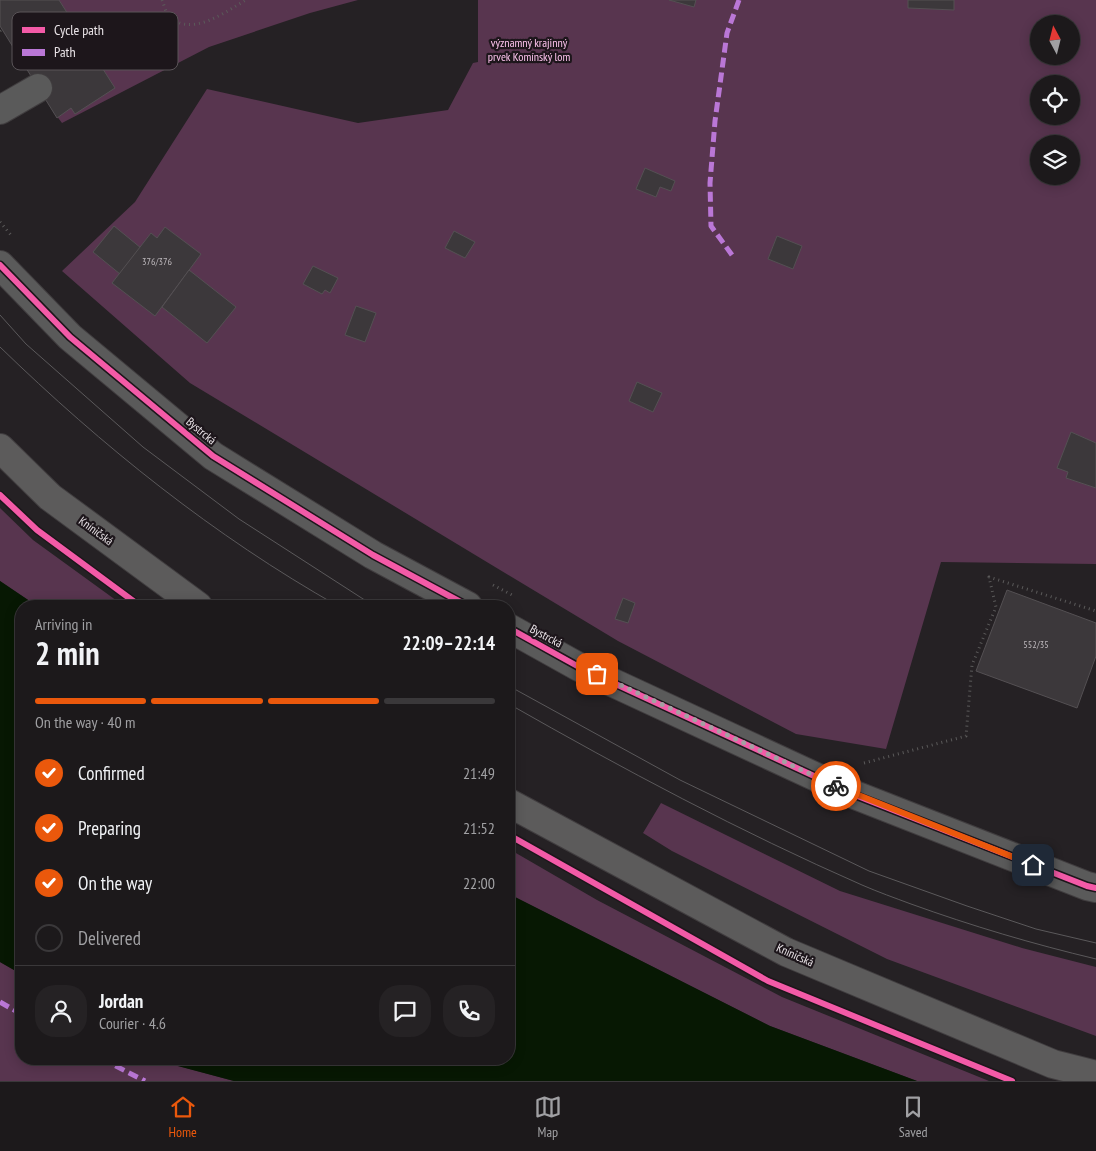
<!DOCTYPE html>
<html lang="en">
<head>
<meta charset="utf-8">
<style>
  :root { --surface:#1c191b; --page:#252224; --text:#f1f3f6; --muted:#a0a0a3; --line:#3a383a; --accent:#ea580c }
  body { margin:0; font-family:"PT Sans Narrow",sans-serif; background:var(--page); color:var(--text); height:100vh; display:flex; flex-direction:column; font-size:19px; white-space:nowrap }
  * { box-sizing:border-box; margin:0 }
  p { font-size:16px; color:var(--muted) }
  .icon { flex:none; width:28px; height:28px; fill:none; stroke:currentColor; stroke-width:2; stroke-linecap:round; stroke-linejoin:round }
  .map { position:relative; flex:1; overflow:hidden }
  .side { position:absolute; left:15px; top:600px; width:500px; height:465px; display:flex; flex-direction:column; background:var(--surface); border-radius:20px; box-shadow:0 2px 12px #0003,0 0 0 1px var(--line) }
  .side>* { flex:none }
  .needle { width:32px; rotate:353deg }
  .fabs { position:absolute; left:1030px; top:15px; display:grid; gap:10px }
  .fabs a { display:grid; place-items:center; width:50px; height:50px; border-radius:50%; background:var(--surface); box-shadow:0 2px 12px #0003,0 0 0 1px var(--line); font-size:25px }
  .pin { position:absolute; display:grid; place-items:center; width:42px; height:42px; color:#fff; margin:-21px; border-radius:10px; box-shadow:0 2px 8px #0006 }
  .courier { position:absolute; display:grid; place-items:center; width:50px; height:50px; margin:-25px; border:4px solid #ea580c; border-radius:50%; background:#fff; color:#222; box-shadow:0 1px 6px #0007 }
  .summary em { font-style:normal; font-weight:600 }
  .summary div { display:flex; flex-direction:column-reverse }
  .summary { display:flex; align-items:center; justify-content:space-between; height:85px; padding:0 20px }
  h1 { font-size:32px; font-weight:600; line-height:38px }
  .bar { display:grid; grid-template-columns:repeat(4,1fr); gap:8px 5px; align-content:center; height:60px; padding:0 20px }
  .bar i { height:6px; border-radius:4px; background:var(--line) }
  .bar .active { background:var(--accent) }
  .bar p { grid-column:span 4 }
  .line { display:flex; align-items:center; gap:12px; padding:0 20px; border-top:1px solid var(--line) }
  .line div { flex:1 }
  .round { display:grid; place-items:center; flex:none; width:52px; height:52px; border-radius:20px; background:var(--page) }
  ol { padding:0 20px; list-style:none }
  li { display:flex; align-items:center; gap:15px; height:55px }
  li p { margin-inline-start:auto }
  li .icon { padding:5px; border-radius:50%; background:var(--accent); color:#fff; stroke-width:4 }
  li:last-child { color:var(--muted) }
  li i { width:28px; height:28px; border:2px solid var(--line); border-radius:50% }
  .tabs { display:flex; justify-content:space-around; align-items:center; height:70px; border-top:1px solid var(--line); background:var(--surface); font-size:14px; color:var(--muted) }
  .tabs a { display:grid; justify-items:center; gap:2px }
  .tabs .active { color:var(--accent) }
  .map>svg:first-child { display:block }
</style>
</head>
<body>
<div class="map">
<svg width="1096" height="1081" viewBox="0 0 1096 1081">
  <rect width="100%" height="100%" fill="#252124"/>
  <g fill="#58354f" fill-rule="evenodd">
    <polygon points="59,0 358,0 310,13 209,47 62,123 53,111"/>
    <path d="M 478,0 L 1096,0 L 1096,564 L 941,562 L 886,749 L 796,734 L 618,641 L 190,383 L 62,271 L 135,202 L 207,89 L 358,123 L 448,110 L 473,63 L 478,62 ZM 1039,24 L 1071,24 L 1071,56 L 1039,56 ZM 1039,84 L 1071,84 L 1071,116 L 1039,116 ZM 1039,144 L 1071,144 L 1071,176 L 1039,176 Z"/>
    <polygon points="0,508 33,540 124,606 37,606 0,581"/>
    <polygon points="661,803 840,891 1022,948 1096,967 1096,1036 887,959 672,851 643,833"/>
    <polygon points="509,849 597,900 782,997 989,1081 917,1081 770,1026 509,894"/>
    <polygon points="0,962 21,974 21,1059 164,1059 175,1065 234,1081 0,1081"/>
  </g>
  <g fill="#071803">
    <polygon points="0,581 37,606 21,606 21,974 0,962"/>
    <polygon points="509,894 770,1026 917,1081 234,1081 174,1065 164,1059 509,1059"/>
  </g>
  <g fill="#3c383b" stroke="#545053">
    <polygon points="0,0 59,0 115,88 75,114 71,108 57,118 0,26"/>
    <polygon points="669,0 696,0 694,7"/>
    <polygon points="908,0 954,0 954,10 908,8"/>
    <polygon points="645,168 675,181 671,191 660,187 656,197 636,189"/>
    <polygon points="114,226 141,248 120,274 93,252"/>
    <polygon points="165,227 201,254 155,316 112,283 151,233 157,238"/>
    <polygon points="454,231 475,242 465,258 445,248"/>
    <polygon points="777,236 802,246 793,269 768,259"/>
    <polygon points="313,266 338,278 330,293 325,290 322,294 303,284"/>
    <polygon points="189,270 236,307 207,343 162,307"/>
    <polygon points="356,306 376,313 365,342 345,335"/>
    <polygon points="637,382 662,393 653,412 629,401"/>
    <polygon points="1071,432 1096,443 1096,488 1066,478 1068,472 1057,468"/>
    <polygon points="1007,590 1096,623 1096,656 1077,708 976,671"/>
    <polygon points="623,598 635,603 628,623 615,619"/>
  </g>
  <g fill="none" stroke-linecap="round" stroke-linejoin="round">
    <g stroke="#403d3f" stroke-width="30">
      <g id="minor">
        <polyline points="0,110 38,88"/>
        <polyline points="0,265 70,337 213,456 373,555 468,606"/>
        <polyline points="509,628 579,667 855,795 1087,886 1096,888"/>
      </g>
    </g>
    <g stroke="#403d3f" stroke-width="30">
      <g id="major">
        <polyline points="0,448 50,497 198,606"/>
        <polyline points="509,803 786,952 1053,1064 1096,1075"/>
      </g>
    </g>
    <g stroke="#5b5a5a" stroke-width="3" stroke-dasharray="1 4" stroke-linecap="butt">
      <path d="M 162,0 C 164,4 165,11 168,15 C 190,39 225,12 246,0"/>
      <polyline points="0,31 2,29"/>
      <polyline points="0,222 11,235"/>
      <polyline points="493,585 514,596"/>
      <polyline points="864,763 966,736 972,665 996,607 989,577 1096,611"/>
    </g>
    <use href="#minor" stroke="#5a5a5a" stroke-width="28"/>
    <use href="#major" stroke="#5c5b5b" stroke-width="28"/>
    <g stroke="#5b595b" stroke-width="1">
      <polyline points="0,315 26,344 143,447 239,519 374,606"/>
      <path d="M 0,347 C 102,446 214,536 338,606"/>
      <polyline points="509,686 680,780 869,871 967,906 1036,929 1096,943"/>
      <path d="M 509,704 C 623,769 741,832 862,885 C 878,892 895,898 911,904 C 972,926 1033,944 1096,959"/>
    </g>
    <g stroke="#ba77d6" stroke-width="5" stroke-dasharray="10 5" stroke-linecap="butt">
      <polyline points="732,255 711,226 710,183 715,121 727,33 739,0"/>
      <polyline points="0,1002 21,1014"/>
      <polyline points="102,1059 145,1081"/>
    </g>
    <g stroke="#1d161b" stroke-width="9">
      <g id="cycleway">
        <polyline points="0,265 70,337 213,456 373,555 468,606"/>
        <polyline points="0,495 37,530 140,606"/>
        <polyline points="509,628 579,667 855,795 1087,886 1096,888"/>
        <polyline points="509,835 768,981 1012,1081"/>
      </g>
    </g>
    <use href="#cycleway" stroke="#f35aa7" stroke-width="6"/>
  </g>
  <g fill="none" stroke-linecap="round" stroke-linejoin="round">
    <polyline stroke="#a5a0a3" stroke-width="5" stroke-dasharray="0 9" points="597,674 836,786"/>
    <polyline stroke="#ea580c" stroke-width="6" points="836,786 1033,865"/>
  </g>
  <g text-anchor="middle" stroke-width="4.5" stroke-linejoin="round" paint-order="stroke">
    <g font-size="10" fill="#beb9bd">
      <text x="157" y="265">376/376</text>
      <text x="1036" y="648">552/35</text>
    </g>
    <g font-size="12" fill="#fcc2ec" stroke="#1d161b">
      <text x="529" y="47">významný krajinný<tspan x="529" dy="14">prvek Komínský lom</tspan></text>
    </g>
    <g font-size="12" fill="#eae4e8" stroke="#1d161b">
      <text transform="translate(201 431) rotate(40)" y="4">Bystrcká</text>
      <text transform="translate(96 531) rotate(36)" y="4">Kníničská</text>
      <text transform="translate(546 636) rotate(28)" y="4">Bystrcká</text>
      <text transform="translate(795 955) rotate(24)" y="4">Kníničská</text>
    </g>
  </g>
  <rect x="12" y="12" width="166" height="58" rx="8" fill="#1d161b" stroke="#5a5458" stroke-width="1"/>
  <rect x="22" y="27" width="23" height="6" fill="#f35aa7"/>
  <rect x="22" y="49" width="23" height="7" fill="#ba77d6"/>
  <g font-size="14" fill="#eae4e8">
    <text x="54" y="35">Cycle path</text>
    <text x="54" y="57">Path</text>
  </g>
</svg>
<div class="fabs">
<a><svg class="needle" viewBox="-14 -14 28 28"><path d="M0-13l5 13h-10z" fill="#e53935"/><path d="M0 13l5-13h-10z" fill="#a0a0a3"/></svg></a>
<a><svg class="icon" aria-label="locate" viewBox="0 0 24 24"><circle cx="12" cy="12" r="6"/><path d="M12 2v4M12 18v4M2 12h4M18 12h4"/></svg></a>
<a><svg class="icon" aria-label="layers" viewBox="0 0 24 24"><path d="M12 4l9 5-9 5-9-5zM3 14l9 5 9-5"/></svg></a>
</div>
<div class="pin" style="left:597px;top:674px;background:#ea580c"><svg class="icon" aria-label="bag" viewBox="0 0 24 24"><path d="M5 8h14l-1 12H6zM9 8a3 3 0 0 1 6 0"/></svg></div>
<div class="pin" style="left:1033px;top:865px;background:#1f2937"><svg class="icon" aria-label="home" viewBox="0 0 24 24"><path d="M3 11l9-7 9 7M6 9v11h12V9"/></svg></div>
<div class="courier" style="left:836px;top:786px"><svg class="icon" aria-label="bike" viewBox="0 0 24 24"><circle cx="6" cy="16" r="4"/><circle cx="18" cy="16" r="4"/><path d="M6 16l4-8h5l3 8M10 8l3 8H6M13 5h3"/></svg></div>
<section class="side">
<div class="summary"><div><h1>2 min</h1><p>Arriving in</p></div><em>22:09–22:14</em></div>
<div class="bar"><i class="active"></i><i class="active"></i><i class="active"></i><i></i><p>On the way · 40 m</p></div>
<ol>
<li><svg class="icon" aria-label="check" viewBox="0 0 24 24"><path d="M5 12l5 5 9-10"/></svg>Confirmed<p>21:49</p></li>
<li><svg class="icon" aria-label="check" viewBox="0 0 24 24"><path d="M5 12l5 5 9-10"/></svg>Preparing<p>21:52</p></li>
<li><svg class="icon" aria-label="check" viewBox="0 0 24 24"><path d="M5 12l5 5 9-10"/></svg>On the way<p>22:00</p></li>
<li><i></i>Delivered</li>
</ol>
<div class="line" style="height:90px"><a class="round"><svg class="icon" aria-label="person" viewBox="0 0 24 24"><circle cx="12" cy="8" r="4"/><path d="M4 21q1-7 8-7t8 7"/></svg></a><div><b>Jordan</b><p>Courier · 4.6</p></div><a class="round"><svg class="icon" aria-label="chat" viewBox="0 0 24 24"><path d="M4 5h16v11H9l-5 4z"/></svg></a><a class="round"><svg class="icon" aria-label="phone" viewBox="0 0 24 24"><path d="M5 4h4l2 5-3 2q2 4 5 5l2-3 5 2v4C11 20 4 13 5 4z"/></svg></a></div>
</section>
</div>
<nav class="tabs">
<a class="active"><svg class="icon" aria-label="home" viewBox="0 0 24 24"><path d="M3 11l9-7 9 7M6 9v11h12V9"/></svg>Home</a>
<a><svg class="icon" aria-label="map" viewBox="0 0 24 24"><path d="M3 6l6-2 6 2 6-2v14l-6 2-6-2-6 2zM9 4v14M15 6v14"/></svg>Map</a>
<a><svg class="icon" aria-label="saved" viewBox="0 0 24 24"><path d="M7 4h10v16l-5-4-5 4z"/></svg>Saved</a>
</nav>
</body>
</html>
